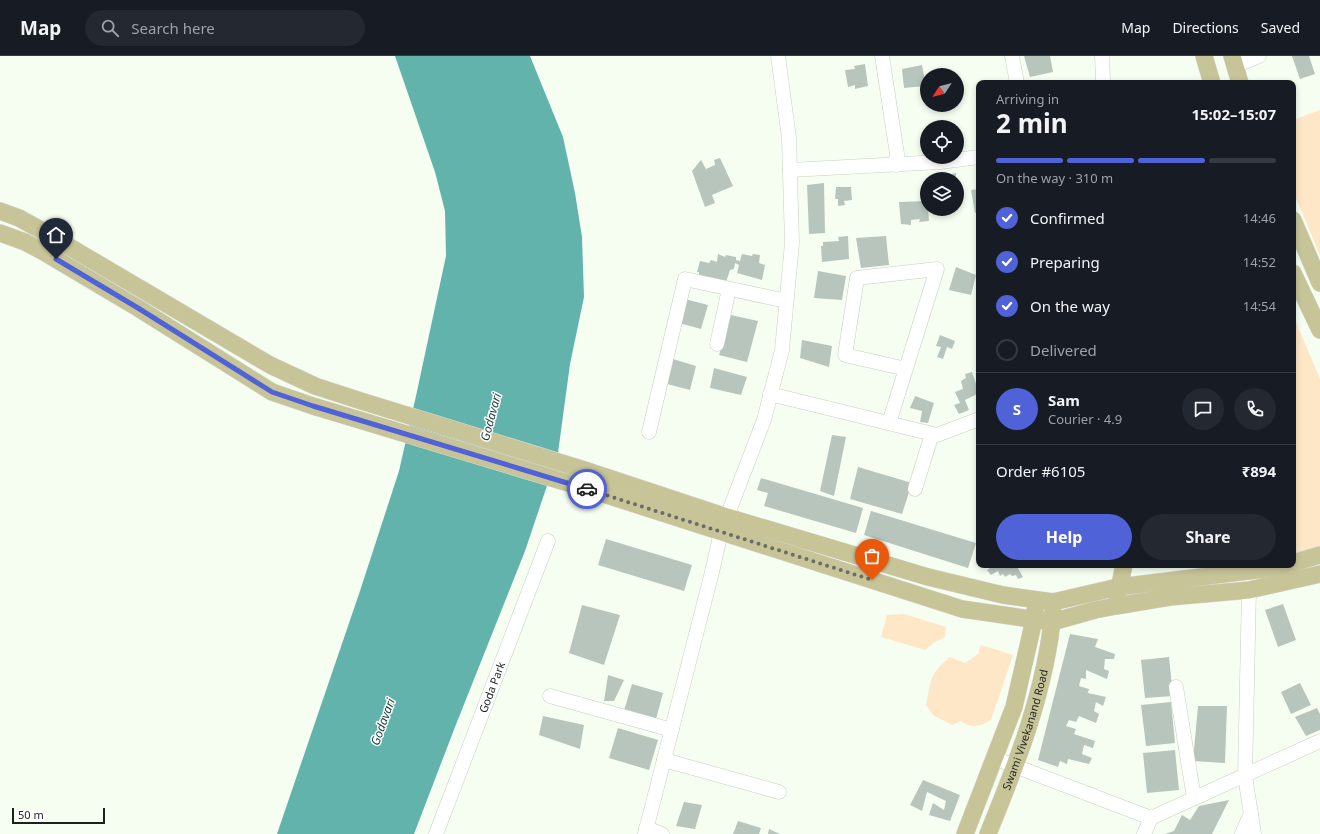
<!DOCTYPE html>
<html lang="en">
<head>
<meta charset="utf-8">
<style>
  :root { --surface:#171b24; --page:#242831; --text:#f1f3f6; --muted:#9ea1a6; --line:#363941; --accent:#4f62d7 }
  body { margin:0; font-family:"Noto Sans",sans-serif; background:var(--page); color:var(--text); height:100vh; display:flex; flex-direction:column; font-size:15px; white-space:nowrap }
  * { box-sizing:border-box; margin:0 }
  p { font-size:13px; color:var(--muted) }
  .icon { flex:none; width:22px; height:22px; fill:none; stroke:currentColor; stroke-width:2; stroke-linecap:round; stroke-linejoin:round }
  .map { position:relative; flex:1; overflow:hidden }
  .details { position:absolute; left:976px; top:24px; width:320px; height:488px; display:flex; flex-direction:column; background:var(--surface); border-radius:8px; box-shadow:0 2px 6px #0003 }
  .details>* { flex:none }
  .needle { width:26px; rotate:234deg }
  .tools { position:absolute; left:920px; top:12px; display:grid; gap:8px }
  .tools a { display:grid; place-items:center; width:44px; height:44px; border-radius:50%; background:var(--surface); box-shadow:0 2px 6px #0003; font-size:20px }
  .scale { position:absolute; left:12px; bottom:10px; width:93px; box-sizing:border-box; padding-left:4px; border:2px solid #1e201c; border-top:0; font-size:11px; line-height:14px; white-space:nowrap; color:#1e201c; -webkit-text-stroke:3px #fff; paint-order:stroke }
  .pin { position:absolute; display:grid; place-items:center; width:34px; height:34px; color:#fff; margin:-41px -17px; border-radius:50% 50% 50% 0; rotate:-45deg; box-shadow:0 0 4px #0007 }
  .pin .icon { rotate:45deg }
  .courier { position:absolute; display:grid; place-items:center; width:40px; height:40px; margin:-20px; border:3px solid #4f62d7; border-radius:50%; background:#fff; color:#222; box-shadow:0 1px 5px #0007 }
  .summary em { font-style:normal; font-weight:700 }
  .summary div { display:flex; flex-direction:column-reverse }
  .summary { display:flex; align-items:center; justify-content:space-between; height:68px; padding:0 20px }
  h1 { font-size:26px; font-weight:700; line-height:30px }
  .bar { display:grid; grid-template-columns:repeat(4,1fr); gap:6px 4px; align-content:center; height:48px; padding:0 20px }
  .bar i { height:5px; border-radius:3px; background:var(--line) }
  .bar .current { background:var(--accent) }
  .bar p { grid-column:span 4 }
  .line { display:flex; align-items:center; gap:10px; padding:0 20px; border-top:1px solid var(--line) }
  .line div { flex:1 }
  .round { display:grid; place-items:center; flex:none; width:42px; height:42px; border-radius:21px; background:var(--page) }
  ol { padding:0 20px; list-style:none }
  li { display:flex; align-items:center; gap:12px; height:44px }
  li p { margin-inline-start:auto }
  li .icon { padding:4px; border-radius:50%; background:var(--accent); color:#fff; stroke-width:4 }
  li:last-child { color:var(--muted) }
  li i { width:22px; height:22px; border:2px solid var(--line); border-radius:50% }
  .primary-button { display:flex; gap:8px; margin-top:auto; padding:8px 20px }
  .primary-button a { flex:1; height:46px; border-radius:24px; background:var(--accent); color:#fff; font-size:16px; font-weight:700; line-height:46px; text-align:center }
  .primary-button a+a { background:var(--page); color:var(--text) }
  header { display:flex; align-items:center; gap:24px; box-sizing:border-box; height:56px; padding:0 20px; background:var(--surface); border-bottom:1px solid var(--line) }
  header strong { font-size:19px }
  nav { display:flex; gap:22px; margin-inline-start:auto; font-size:14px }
  .search { width:280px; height:36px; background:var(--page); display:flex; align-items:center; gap:10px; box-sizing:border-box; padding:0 14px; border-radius:22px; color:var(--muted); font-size:15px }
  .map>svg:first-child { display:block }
</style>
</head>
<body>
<header>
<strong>Map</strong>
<div class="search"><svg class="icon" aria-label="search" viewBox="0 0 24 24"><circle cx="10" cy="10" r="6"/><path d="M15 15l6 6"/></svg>Search here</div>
<nav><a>Map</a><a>Directions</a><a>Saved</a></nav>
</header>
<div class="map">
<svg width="1320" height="778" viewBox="0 0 1320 778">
  <rect width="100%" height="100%" fill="#f6fef1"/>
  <g fill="#fee7c6">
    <polygon points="1320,54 1320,199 1293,135 1293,64"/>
    <polygon points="1293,259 1320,323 1320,496 1293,500"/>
    <polygon points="904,558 946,571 945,581 935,586 925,594 881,581 887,559"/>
    <path d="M 981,589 L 1013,599 L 991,664 C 979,670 972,674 961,665 L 952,669 L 933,659 L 926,649 C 931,624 929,618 950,601 L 965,607 L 978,598 Z"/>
  </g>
  <polygon fill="#61b3ac" points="395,0 530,0 563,81 575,137 582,181 584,241 570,308 558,397 525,495 455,671 414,778 277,778 360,535 399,415 416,340 446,200 445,155 435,116"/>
  <g fill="#b8c5bd">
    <polygon points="1024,0 1050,0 1053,16 1030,21"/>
    <polygon points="1292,0 1309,0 1315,18 1300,23"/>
    <polygon points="865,8 868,30 855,33 855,29 848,31 845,14 855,13 854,10"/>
    <polygon points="922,9 926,30 904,32 902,13"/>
    <polygon points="720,102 733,130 712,139 715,147 705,151 692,115 701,104 706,113 715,109 714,104"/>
    <polygon points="956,117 956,123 935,123 935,122"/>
    <polygon points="824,127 825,177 809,178 807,129"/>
    <polygon points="836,131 851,131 852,144 844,145 845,149 838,150 838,143 835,143"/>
    <polygon points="979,133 979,156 975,157 971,134"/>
    <polygon points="927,145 927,153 928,153 929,165 919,166 920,163 911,164 911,169 901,168 899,146"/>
    <polygon points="848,180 849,203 822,206 821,190 823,190 823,186 839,185 838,181"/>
    <polygon points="886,180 889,209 861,212 856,182"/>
    <polygon points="718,198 725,201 726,199 736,201 736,204 740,205 742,198 752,200 753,198 760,199 759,207 765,209 762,224 737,217 739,209 735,207 734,213 730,214 726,226 699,219 699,216 697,216 700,205 709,207 711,204 717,206"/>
    <polygon points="956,211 976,219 971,239 949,234"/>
    <polygon points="818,215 846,220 842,244 814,242"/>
    <polygon points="685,243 708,249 701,273 679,267"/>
    <polygon points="731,259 758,265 747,306 719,299"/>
    <polygon points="940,279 955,285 952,293 947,291 943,303 937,301 941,291 936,290"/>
    <polygon points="802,284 832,290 829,311 800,302"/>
    <polygon points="673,303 696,310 690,334 667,328"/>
    <polygon points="714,312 747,321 741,339 710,332"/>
    <polygon points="972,316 979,337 965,344 969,354 959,358 954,349 960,347 955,336 963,333 961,325 966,322 965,318"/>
    <polygon points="915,340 934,347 928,367 920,366 922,355 910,352"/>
    <polygon points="832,379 846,381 834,440 820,435"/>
    <polygon points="858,411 912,427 902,458 850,443"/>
    <polygon points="761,422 863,452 856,477 764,450 768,437 757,434"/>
    <polygon points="871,455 976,487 968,512 864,479"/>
    <polygon points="606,483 692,509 684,535 598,509"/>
    <polygon points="990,509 1016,509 1023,521 1018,523 1016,519 1012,520 1010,518 1005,521 1003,518 1000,520 998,515 991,519 987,514 992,511"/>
    <polygon points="1283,548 1296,584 1278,591 1265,554"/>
    <polygon points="582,549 620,559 604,609 569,597"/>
    <polygon points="1070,578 1098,583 1095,591 1115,598 1114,603 1105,603 1104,613 1109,615 1107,623 1086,614 1086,623 1081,622 1079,630 1089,633 1088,637 1106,641 1103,650 1096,646 1094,655 1099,658 1096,667 1079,660 1076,666 1069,664 1066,670 1076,673 1074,678 1095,685 1093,692 1084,689 1082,698 1092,702 1089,708 1068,703 1067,708 1060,705 1058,711 1038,704"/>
    <polygon points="1169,601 1173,640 1145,642 1141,604"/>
    <polygon points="608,619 624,624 614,645 604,645"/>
    <polygon points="1300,627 1311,649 1291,658 1281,636"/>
    <polygon points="632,628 663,637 655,667 623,658"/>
    <polygon points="1171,646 1175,687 1146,690 1141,649"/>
    <polygon points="1198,650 1227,650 1225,707 1193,705"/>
    <polygon points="1317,652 1320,658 1320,674 1306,680 1295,661"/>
    <polygon points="543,660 584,669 580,693 539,679"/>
    <polygon points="618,672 658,684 649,714 609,702"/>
    <polygon points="1175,694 1179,734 1147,737 1143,697"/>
    <polygon points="923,724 960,739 950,765 929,759 933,747 944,754 946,745 927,736 922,755 910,749"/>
    <polygon points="1229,744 1212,778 1165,778 1174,775 1182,759 1190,764 1199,750"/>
    <polygon points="684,746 702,749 695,773 676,770"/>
    <polygon points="738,765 761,772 759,778 733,778"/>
    <polygon points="769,773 780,778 768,778"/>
  </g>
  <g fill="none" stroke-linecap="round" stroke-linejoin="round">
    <g stroke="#c7cfc3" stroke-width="15">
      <g id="minor">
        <polyline points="882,0 897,98 896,109"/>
        <polyline points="1012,0 1017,27"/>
        <polyline points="1102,0 1103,23 1102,27"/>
        <polyline points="1235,10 1259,0"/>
        <polyline points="790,114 940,106 979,101"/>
        <polyline points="717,288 729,233"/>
        <polyline points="770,338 937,379 979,363"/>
        <polyline points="889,367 937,213 857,222 845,299 906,313"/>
        <polyline points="649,376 685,223 786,245"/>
        <polyline points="915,433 932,378"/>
        <polyline points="1249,534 1245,720 1254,778"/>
        <polyline points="1176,631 1194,742"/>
        <polyline points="550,640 672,674"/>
        <polyline points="994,702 1151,762"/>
        <polyline points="664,704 779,736"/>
        <polyline points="646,772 662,778"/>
        <path id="s1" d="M 436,778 L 548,485"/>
        <polyline points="645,778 712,516 721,476 764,364 782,294 792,187 789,82 778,0"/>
        <polyline points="1144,778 1151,762 1320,685"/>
        <polyline points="1242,778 1251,757"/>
      </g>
    </g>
    <g stroke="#dbdbdb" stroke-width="18">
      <g id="major">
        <polyline points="1204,0 1212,27"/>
        <polyline points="1232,0 1240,27"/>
        <polyline points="0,155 19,162 39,173 270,309 315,330 361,345 585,414 727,461 928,521 1003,539 1053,546 1118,531 1274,512 1285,509"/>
        <polyline points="1293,164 1320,227"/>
        <polyline points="0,177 25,186 42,195 138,252 272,336 313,350 588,433 962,553 1052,566 1095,554 1116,550 1170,541 1249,534 1320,518"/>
        <polyline points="1293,217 1320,274"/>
        <polyline points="1293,507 1320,499"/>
        <polyline points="1117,542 1124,509"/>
        <polyline points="965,778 1014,651 1034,564 1035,554"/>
        <path id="s2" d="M 988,778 C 1017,707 1046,634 1053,556"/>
      </g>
    </g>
    <use href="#minor" stroke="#fff" stroke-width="14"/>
    <use href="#major" stroke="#c7c498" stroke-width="17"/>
  </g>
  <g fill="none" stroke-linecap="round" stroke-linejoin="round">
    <polyline stroke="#6a6e67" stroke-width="4" stroke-dasharray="0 7.2" points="587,433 872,524"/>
    <polyline stroke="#4f62d7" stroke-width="5" points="56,203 138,252 272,336 313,350 587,433"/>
  </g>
  <g text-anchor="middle" stroke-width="3" stroke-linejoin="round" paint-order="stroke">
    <g font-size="11" fill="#1e201c" stroke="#fff">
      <text dy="4" stroke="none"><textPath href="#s1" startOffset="157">Goda Park</textPath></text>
      <text dy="4" stroke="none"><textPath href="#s2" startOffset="111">Swami Vivekanand Road</textPath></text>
    </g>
    <g font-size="12" font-style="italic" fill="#143c39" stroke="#fff">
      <text transform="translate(491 361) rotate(-75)" y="4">Godavari</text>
      <text transform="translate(383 666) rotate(-70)" y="4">Godavari</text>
    </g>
  </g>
</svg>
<div class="tools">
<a><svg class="needle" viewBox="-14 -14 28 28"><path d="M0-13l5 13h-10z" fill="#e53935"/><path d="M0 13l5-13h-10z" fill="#9ea1a6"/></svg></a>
<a><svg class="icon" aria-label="locate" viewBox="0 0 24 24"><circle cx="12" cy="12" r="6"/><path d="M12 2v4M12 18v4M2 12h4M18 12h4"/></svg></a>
<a><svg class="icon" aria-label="layers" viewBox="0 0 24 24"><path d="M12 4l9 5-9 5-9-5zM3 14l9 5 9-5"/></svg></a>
</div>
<div class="scale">50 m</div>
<div class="pin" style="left:872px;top:524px;background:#ea580c"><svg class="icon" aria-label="bag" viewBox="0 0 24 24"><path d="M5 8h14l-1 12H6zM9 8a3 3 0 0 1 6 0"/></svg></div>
<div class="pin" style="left:56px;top:203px;background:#1f2937"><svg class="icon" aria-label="home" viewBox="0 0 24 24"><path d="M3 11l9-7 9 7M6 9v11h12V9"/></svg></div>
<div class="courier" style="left:587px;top:433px"><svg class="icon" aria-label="car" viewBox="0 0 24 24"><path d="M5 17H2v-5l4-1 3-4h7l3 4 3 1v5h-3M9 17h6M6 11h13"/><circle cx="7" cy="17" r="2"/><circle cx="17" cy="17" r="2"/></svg></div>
<section class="details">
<div class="summary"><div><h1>2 min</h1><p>Arriving in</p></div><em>15:02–15:07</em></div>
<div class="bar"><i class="current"></i><i class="current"></i><i class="current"></i><i></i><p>On the way · 310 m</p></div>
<ol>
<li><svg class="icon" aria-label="check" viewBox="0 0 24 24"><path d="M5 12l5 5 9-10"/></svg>Confirmed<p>14:46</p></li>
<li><svg class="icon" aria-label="check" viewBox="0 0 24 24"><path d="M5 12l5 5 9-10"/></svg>Preparing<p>14:52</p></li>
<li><svg class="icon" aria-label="check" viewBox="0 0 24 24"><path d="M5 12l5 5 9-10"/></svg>On the way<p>14:54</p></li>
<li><i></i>Delivered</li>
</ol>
<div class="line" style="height:72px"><b class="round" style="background:var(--accent);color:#fff">S</b><div><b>Sam</b><p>Courier · 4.9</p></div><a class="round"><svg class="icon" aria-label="chat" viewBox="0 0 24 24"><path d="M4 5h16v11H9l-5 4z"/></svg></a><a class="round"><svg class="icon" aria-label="phone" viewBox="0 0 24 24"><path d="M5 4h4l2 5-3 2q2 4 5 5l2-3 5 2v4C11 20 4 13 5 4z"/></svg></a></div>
<div class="line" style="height:52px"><div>Order #6105</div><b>₹894</b></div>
<div class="primary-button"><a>Help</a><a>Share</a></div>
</section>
</div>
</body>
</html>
